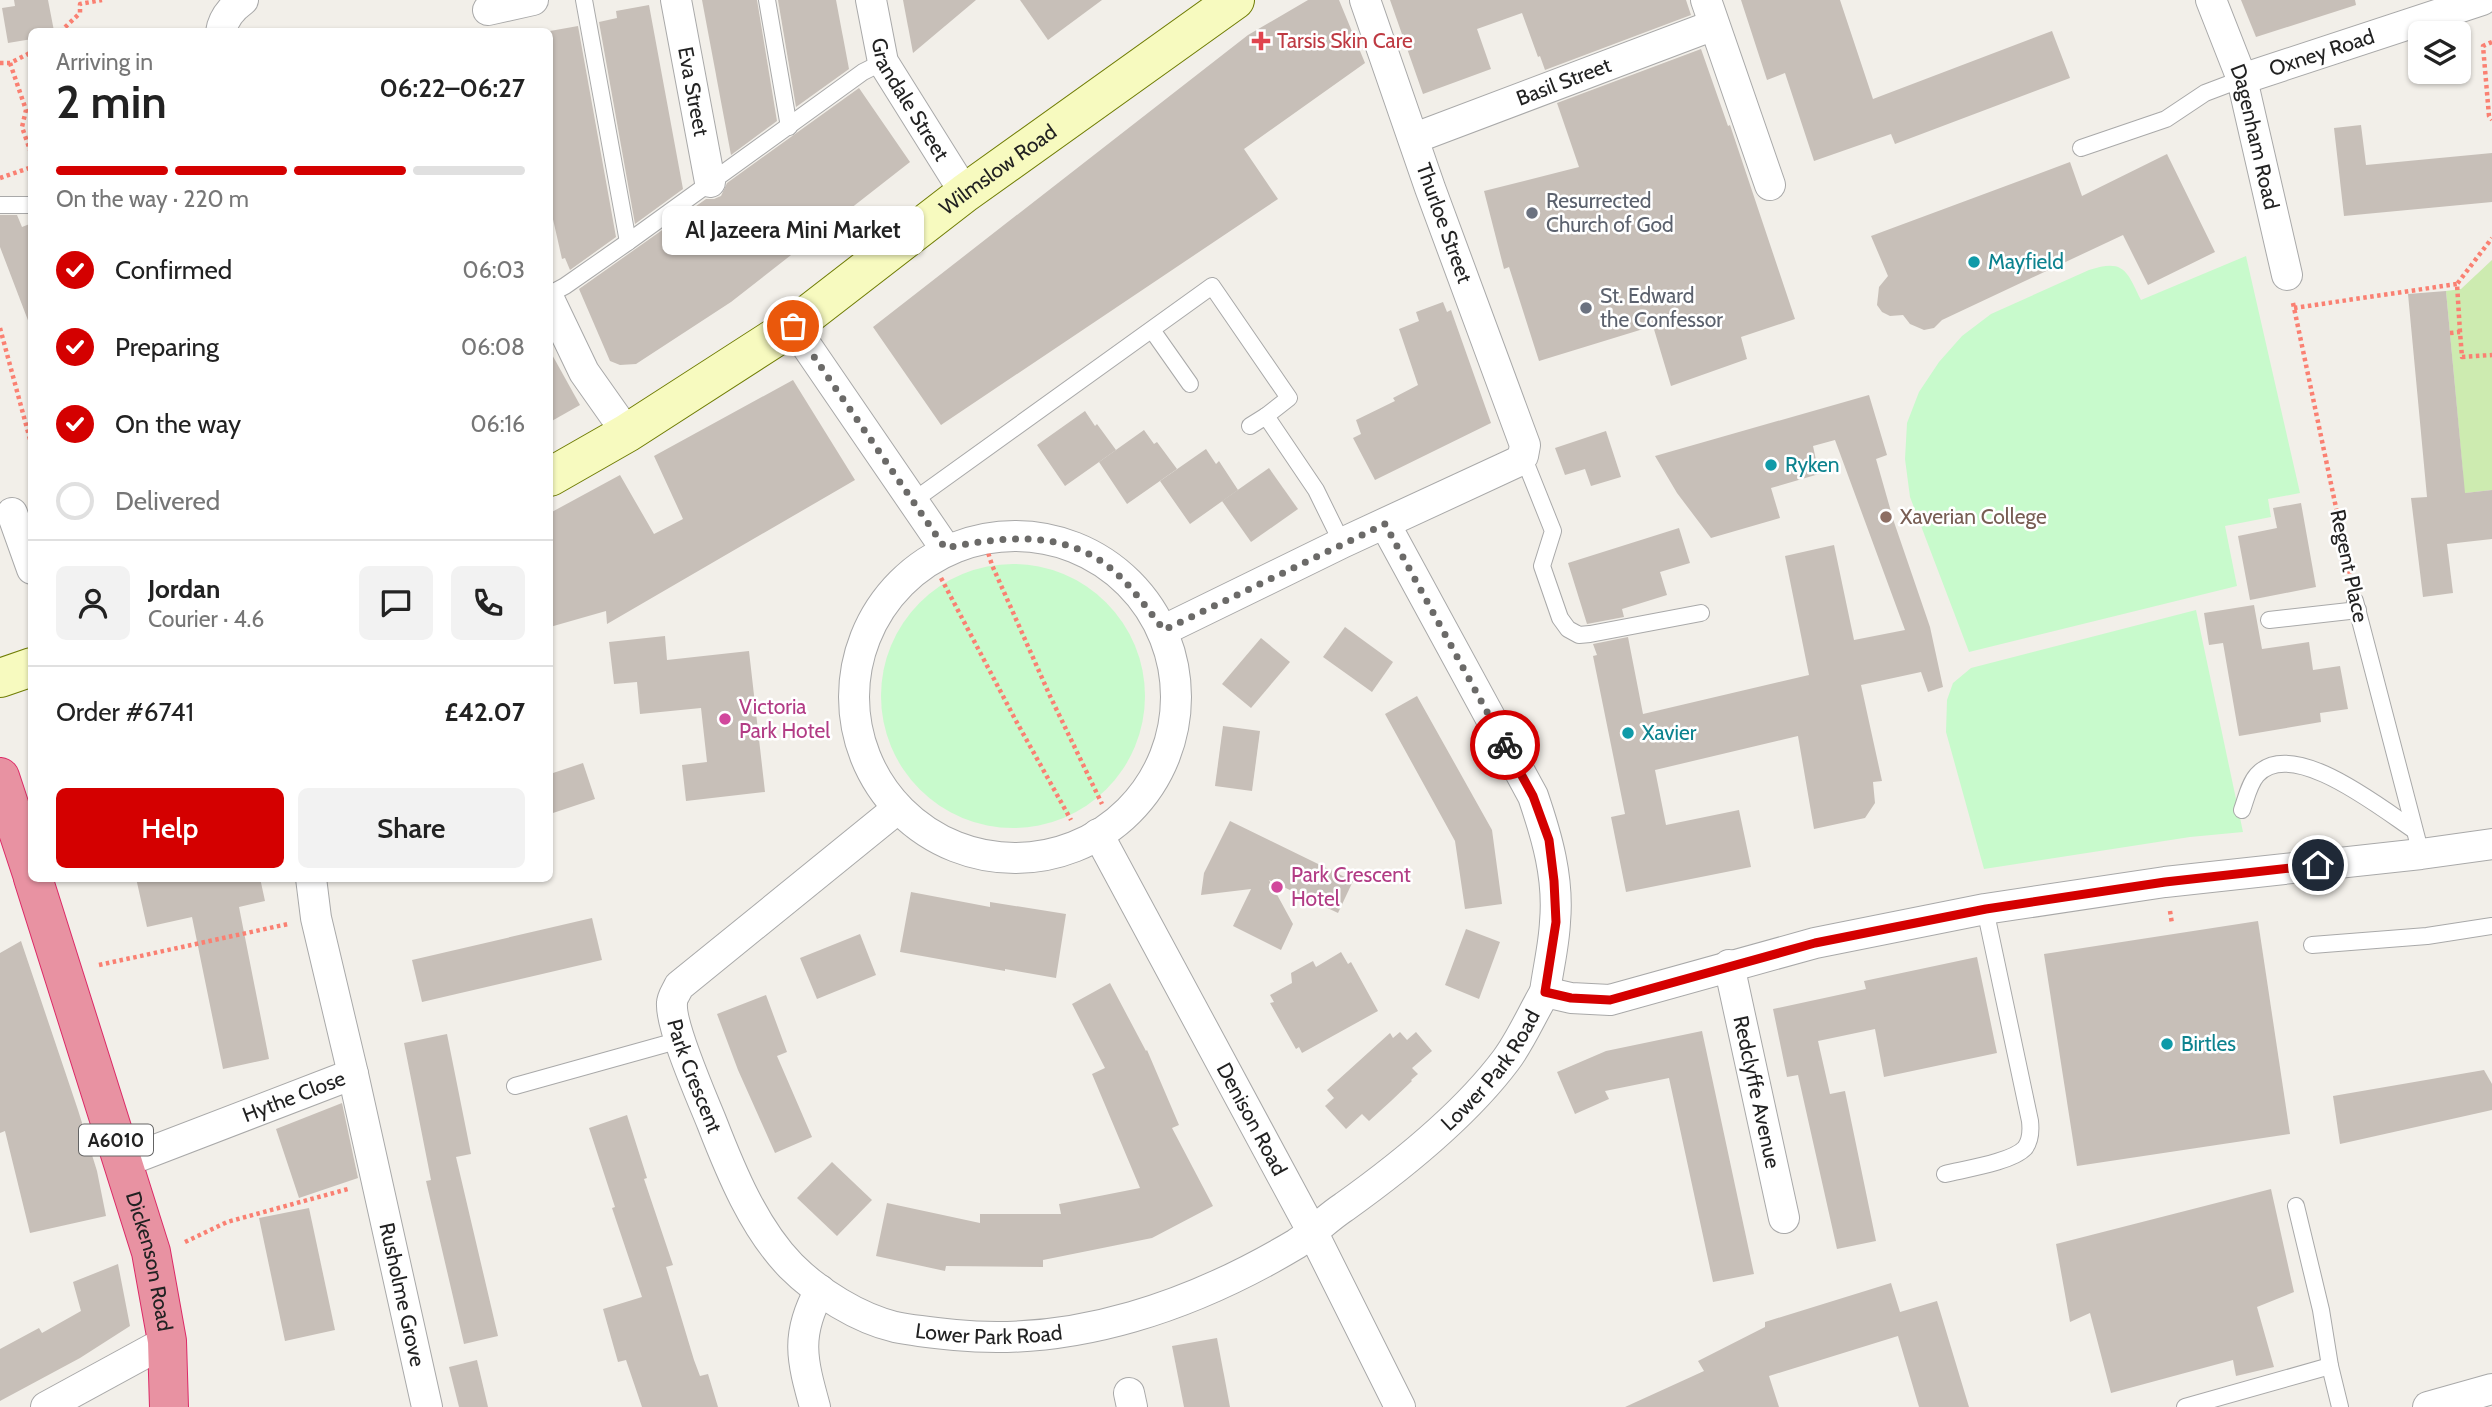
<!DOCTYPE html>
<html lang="en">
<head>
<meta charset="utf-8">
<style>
  :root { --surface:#fff; --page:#f2f2f2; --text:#222; --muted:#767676; --line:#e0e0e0; --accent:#d40000 }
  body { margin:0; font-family:Cabin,sans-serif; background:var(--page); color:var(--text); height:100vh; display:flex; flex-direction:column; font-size:26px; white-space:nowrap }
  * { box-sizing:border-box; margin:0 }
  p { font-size:23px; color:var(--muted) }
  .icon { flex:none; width:38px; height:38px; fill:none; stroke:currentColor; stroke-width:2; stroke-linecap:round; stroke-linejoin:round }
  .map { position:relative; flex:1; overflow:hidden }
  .sheet { position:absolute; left:28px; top:28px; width:525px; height:854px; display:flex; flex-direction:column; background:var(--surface); border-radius:10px; box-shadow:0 2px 5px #0004 }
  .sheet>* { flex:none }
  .fabs { position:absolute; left:2408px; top:21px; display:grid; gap:14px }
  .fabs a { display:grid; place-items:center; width:63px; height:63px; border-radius:10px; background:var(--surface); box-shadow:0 2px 5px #0004; font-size:35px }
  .pin { position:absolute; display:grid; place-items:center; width:60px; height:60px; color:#fff; margin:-30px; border:4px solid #fff; border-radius:50%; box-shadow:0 2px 7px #0007 }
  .courier { position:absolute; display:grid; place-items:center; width:70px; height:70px; margin:-35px; border:5px solid #d40000; border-radius:50%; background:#fff; color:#222; box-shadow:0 2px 9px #0007 }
  .bubble { position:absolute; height:49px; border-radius:10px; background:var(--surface); box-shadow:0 2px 5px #0004; font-size:23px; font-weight:600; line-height:49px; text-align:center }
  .overview em { font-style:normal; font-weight:600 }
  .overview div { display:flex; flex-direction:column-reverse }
  .overview { display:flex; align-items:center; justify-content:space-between; height:119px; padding:0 28px }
  h1 { font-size:46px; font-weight:600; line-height:52px }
  .bar { display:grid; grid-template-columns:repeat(4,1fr); gap:10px 7px; align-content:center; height:84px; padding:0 28px }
  .bar i { height:9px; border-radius:5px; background:var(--line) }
  .bar .on { background:var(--accent) }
  .bar p { grid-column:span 4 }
  .line { display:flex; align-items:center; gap:18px; padding:0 28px; border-top:2px solid var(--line) }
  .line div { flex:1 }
  .round { display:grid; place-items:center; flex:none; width:74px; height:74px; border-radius:10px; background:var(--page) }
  ol { padding:0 28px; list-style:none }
  li { display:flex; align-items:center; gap:21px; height:77px }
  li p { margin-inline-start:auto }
  li .icon { padding:7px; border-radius:50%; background:var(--accent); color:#fff; stroke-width:4 }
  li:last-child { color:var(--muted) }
  li i { width:38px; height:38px; border:4px solid var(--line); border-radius:50% }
  .action { display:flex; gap:14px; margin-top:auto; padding:14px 28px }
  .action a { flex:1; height:80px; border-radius:10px; background:var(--accent); color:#fff; font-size:28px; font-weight:600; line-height:80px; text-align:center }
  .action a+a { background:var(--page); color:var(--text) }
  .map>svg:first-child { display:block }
</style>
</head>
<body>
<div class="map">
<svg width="2492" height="1407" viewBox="0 0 2492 1407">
  <rect width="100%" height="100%" fill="#f2efe9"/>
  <polygon fill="#cdebb0" points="2492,260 2492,490 2457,494 2463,474 2446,291 2461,289"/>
  <g fill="#c8facc">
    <path d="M 2246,256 L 2300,493 L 2268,499 L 2271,517 L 2225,526 L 2237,586 L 1969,652 L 1910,497 L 1905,459 L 1907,423 L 1919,392 L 1939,362 L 1962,336 L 1991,314 L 2089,270 C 2125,258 2127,272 2141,300 Z"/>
    <circle cx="1013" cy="696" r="132"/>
    <polygon points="2196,610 2243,832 2190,837 1984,869 1946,732 1947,700 1953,683 1971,668"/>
  </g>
  <g fill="#c7bfb8">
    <polygon points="14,0 48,0 54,31 32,32 32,39 8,43 2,8 15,6"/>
    <polygon points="702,0 757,0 777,121 731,155"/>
    <polygon points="778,0 836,0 849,69 796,107"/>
    <polygon points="903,0 976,0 913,53"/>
    <polygon points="1020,0 1102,0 1048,40"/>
    <polygon points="1308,0 1339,0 1365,63 1244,149 1278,199 941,425 873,327 1248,35"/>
    <polygon points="1390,0 1686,0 1691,15 1545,70 1540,56 1538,57 1522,13 1477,29 1491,69 1423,94"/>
    <polygon points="1741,0 1840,0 1873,99 2052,31 2070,78 1895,144 1891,134 1814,161 1785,73 1767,80"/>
    <polygon points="2241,0 2355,0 2356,5 2256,37"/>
    <polygon points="649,5 683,189 635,224 599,22 617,18 616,11"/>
    <polygon points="578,26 616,237 570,270 565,258 562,259 550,206 550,31"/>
    <polygon points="1701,49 1728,126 1730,125 1795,319 1741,337 1747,359 1671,386 1653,326 1539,361 1509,267 1504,269 1484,191 1579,167 1557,103"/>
    <polygon points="859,88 910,162 731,302 636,364 620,365 610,361 579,289 706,199 714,199 721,196 727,183"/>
    <polygon points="2361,125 2366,165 2492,153 2492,202 2344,216 2334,128"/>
    <polygon points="2167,154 2215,252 2148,285 2123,235 1942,320 1934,328 1924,330 1910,324 1903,315 1890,316 1882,312 1877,305 1879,287 1888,276 1871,236 2070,162 2082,196"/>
    <polygon points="0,215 17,215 22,227 32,223 32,323 29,323 0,247"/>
    <polygon points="2446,291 2465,493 2492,490 2492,539 2447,544 2453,593 2423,597 2411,498 2427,497 2408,294"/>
    <polygon points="1443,302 1447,312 1451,310 1491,423 1375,480 1353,438 1361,434 1356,420 1395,401 1393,398 1418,385 1399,329 1419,321 1416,312"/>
    <polygon points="550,351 580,405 550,422"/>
    <polygon points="793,380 855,480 607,624 606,611 550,627 550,513 620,475 654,534 683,519 654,456"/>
    <polygon points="1869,395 1887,455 1876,459 1894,522 1930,627 1943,687 1928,692 1921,672 1861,685 1882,781 1873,782 1875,803 1865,818 1814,829 1798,736 1655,770 1666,825 1739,810 1751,867 1626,892 1611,817 1625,814 1593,656 1597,655 1593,644 1628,637 1643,714 1809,675 1785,556 1834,545 1854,640 1905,630 1835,440 1813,446 1819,474 1771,488 1780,518 1711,538 1677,493 1655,456"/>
    <polygon points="1085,411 1095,426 1097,424 1116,450 1065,486 1037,445"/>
    <polygon points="1144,430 1154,444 1157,442 1177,469 1127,504 1099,462"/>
    <polygon points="1606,431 1621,477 1591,486 1585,469 1565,475 1555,448"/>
    <polygon points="1206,449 1216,464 1219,461 1238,490 1190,524 1160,481"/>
    <polygon points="1269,468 1298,509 1251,542 1222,501"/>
    <polygon points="2301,503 2316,587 2250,600 2238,536 2277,528 2273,508"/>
    <polygon points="1679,528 1690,563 1660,572 1667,595 1622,609 1624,617 1587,624 1568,563"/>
    <polygon points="2254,605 2262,649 2309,642 2313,670 2340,666 2348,709 2320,713 2321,722 2239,736 2223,643 2209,645 2204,613"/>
    <polygon points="1345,627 1393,662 1372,692 1323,657"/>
    <polygon points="665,636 667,660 749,651 765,792 686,801 682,765 707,762 701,708 640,714 637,682 614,684 609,642"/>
    <polygon points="1261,638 1290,662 1251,708 1222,684"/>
    <polygon points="1417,696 1492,830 1502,904 1465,909 1455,841 1385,714"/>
    <polygon points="1223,726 1260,731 1252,791 1215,786"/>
    <polygon points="583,763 595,799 550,814 550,774"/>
    <polygon points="1230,821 1353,881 1338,913 1269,880 1293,924 1281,950 1233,926 1251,889 1201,895 1204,873"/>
    <polygon points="136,878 260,878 265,901 239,907 269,1059 223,1069 192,917 147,927"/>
    <polygon points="911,892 990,907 990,902 1066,914 1056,978 1005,969 1005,971 900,952"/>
    <polygon points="592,918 602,960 422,1002 412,960"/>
    <polygon points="2258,921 2290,1134 2077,1166 2044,954"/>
    <polygon points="1466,929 1500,942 1479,999 1445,985"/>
    <polygon points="860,934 876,975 817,999 800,958"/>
    <polygon points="21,941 78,1110 97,1171 106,1216 30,1233 5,1131 0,1133 0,953"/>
    <polygon points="1341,952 1348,964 1351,962 1378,1011 1302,1053 1299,1047 1296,1049 1270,1003 1274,1002 1270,995 1292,983 1291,973 1313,961 1316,967"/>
    <polygon points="1977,957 1997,1053 1884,1077 1875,1029 1818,1041 1830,1094 1845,1091 1876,1241 1837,1249 1798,1075 1787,1077 1773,1009 1866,989 1864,981"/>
    <polygon points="1110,983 1146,1051 1147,1050 1179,1125 1172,1128 1213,1206 1152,1238 1043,1260 1043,1267 946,1266 945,1271 876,1256 887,1203 980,1223 980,1214 1061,1214 1059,1204 1140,1188 1092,1074 1105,1068 1072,1004"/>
    <polygon points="766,995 787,1052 777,1056 812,1137 775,1153 738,1070 717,1014"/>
    <polygon points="1702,1031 1754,1274 1713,1282 1669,1078 1605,1091 1609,1099 1575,1114 1557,1072 1606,1051"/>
    <polygon points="1400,1032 1407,1040 1416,1032 1432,1051 1412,1068 1418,1074 1411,1080 1412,1081 1391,1101 1369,1121 1362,1114 1346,1129 1325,1106 1334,1098 1327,1090 1390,1033 1393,1038"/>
    <polygon points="447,1034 471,1154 456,1157 498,1336 464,1344 426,1181 431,1180 404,1043"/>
    <polygon points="2484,1070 2492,1084 2492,1110 2340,1144 2333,1096"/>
    <polygon points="342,1103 358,1178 299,1198 276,1129"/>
    <polygon points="627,1115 647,1178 644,1179 673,1265 666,1267 694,1360 700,1376 708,1374 718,1407 642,1407 626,1360 618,1362 603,1309 642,1297 612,1208 615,1207 589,1128"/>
    <polygon points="832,1162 872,1200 837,1236 797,1198"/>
    <polygon points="2271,1189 2294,1292 2257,1307 2274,1367 2236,1376 2233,1360 2111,1393 2090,1313 2070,1322 2056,1244"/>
    <polygon points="309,1208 335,1330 285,1341 259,1218"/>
    <polygon points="118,1264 130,1326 80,1358 0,1401 0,1349 39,1328 42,1333 81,1311 73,1282"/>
    <polygon points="1891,1283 1900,1312 1937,1301 1969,1407 1919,1407 1898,1336 1769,1376 1779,1407 1625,1407 1704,1371 1698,1361 1765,1327 1765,1322"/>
    <polygon points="1217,1338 1230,1407 1184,1407 1172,1346"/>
    <polygon points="477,1360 488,1407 459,1407 449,1367"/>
  </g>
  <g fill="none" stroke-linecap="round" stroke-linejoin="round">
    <g stroke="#a9a9a9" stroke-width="18">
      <g id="lane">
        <polyline points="584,0 628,242"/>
        <polyline points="767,0 789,127"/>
        <polyline points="2081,148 2166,119 2205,93 2242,79"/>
        <polyline points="0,205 32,205"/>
        <polyline points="550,294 565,286 628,242 863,72 883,62"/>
        <polyline points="1152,330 1190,384"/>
        <polyline points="1250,426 1266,416 1316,490 1342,543"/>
        <polyline points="1523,456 1553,531 1542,566 1560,618 1568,629 1579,635 1590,634 1701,613"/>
        <polyline points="913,501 1212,286 1289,398 1266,416"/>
        <polyline points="2355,601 2421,854"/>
        <polyline points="2269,620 2358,610"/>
        <path d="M 2242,810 C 2246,799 2249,784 2257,775 C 2292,736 2382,809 2414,830"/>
        <polyline points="2312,945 2427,936 2492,926"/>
        <polyline points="515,1086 680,1040"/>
        <path d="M 1945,1174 C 1965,1169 2012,1162 2025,1148 C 2031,1140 2031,1130 2030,1121 L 1985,909"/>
        <polyline points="2296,1206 2321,1310 2330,1366 2340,1407"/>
        <polyline points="2185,1407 2330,1366"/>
      </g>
    </g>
    <g stroke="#a9a9a9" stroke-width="32">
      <g id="street">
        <path id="s1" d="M 676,0 L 710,182"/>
        <path id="s2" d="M 871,0 L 883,62 L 965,193"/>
        <polyline points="1706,0 1770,185"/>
        <path id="s3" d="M 2211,0 L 2242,79 L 2287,275"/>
        <polyline points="488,10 533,0"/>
        <path d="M 221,32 C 223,18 232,8 243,0"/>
        <path id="s4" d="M 2242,79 L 2482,0"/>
        <path id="s5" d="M 1415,138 L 1714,25"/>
        <polyline points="550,301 584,372 627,433"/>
        <polyline points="793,326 945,548"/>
        <polyline points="12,513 32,569"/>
        <path d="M 1385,524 L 1533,796 C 1547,837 1559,878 1555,922 C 1554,945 1548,969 1545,992"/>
        <circle cx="1015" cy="697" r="161"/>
        <polyline points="1164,630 1342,543 1517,462 1523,456 1525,445 1430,188 1365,0"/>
        <path id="s6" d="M 897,809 L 679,986 C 677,991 672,997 672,1003 C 670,1026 702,1098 712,1123 C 731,1172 754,1228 791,1266 C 818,1293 858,1318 895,1327 C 915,1331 935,1333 955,1335 C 1075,1347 1194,1305 1296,1244 C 1313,1233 1327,1218 1344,1207 C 1400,1167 1464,1116 1506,1060 C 1521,1040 1532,1014 1545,992 L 1571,998 L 1610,1000 L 1815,943 L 1985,909 L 2165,882 L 2421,854 L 2492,844"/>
        <path id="s7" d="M 1098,834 L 1312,1231 L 1400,1407"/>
        <path id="s8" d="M 1729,965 L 1784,1218"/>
        <path id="s9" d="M 353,1074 L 427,1407"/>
        <path id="s10" d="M 124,1162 L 353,1074 L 316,918 L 311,878"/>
        <polyline points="1129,1393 1132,1407"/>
        <polyline points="46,1407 167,1341"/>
        <path d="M 815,1407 C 802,1360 795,1335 820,1290"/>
        <polyline points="2428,1407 2492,1389"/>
      </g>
    </g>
    <g stroke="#707d05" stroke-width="40">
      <g id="secondary">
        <path id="s11" d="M 550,477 L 627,433 L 793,326 L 965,193 L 1235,0"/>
        <polyline points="0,678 32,667"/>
      </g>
    </g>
    <g stroke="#dc2a67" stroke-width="40">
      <g id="highway">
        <polyline points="0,777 32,874"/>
        <path id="s12" d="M 33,878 L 151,1252 L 167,1341 L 169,1407"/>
      </g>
    </g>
    <g stroke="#fa8072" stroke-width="4.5" stroke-dasharray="3.5 3.5" stroke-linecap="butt">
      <polyline points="60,32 80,13 80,4 102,0"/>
      <polyline points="2492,42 2483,46 2489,116 2492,120"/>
      <polyline points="0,63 10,63 32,52"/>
      <polyline points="10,63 26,110 22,127 32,156"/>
      <polyline points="0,178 32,167"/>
      <polyline points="2293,303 2351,579"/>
      <polyline points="2294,308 2457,284"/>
      <polyline points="0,328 32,447"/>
      <polyline points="2460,332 2457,284 2492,238"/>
      <polyline points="2450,333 2460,332 2462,357 2492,355"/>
      <polyline points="984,540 992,565 1050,696 1102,804"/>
      <polyline points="941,578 1015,719 1071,820"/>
      <polyline points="2170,911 2172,924"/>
      <polyline points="99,965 288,924"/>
      <polyline points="185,1242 227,1222 348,1189"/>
    </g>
    <use href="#lane" stroke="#fff" stroke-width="16"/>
    <use href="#street" stroke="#fff" stroke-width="30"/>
    <use href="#secondary" stroke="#f7fabf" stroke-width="38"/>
    <use href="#highway" stroke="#e892a2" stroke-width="38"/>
  </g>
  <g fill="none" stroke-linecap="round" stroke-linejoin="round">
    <path stroke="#6b6a68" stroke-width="7" stroke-dasharray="0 12.6" d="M 793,326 L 945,548 C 997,538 1050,530 1098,559 C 1125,576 1145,606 1164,630 L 1385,524 L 1505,745"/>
    <polyline stroke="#d40000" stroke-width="9" points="1505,745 1533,796 1549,840 1554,881 1556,922 1545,992 1571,998 1610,1000 1815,943 1986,909 2165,882 2318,865"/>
  </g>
  <path fill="#e0444e" stroke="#fff" stroke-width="2.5" d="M1257.5 30.5h7v7h7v7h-7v7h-7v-7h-7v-7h7z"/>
  <g fill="#6b7280" stroke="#fff" stroke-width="2.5">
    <circle cx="1532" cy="213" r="7"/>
    <circle cx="1586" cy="308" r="7"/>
  </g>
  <g fill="#0f9aa8" stroke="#fff" stroke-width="2.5">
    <circle cx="1974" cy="262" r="7"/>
    <circle cx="1771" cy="465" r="7"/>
    <circle cx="1628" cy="733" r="7"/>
    <circle cx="2167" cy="1044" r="7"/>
  </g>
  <circle fill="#8d6e63" stroke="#fff" stroke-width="2.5" cx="1886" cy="517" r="7"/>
  <g fill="#d1479c" stroke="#fff" stroke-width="2.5">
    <circle cx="725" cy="719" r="7"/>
    <circle cx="1277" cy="887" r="7"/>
  </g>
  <g text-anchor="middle" stroke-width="5" stroke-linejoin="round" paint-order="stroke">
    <rect fill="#fff" stroke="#646464" stroke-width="2" x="79" y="1124.5" width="74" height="31" rx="5"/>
    <g font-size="19" font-weight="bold" fill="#222">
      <text x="116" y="1147">A6010</text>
    </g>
    <g font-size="21" fill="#be3a42" stroke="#fff" text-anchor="start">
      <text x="1277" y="48">Tarsis Skin Care</text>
    </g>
    <g font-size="21" fill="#222" stroke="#fff">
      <text dy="7" stroke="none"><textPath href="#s4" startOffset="84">Oxney Road</textPath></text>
      <text dy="7" stroke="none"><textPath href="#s5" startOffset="159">Basil Street</textPath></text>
      <text dy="7" stroke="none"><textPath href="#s1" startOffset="93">Eva Street</textPath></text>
      <text dy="7" stroke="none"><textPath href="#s2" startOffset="108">Grandale Street</textPath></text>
      <text dy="7" stroke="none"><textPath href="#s3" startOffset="144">Dagenham Road</textPath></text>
      <text dy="7" stroke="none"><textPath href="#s11" startOffset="544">Wilmslow Road</textPath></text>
      <text transform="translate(1444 223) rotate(70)" y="7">Thurloe Street</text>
      <text transform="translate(2349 566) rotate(78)" y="7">Regent Place</text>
      <text dy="7" stroke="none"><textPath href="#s6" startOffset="1395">Lower Park Road</textPath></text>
      <text dy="7" stroke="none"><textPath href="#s6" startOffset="376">Park Crescent</textPath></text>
      <text dy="7" stroke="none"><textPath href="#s8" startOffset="130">Redclyffe Avenue</textPath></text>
      <text dy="7" stroke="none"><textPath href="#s10" startOffset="182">Hythe Close</textPath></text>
      <text dy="7" stroke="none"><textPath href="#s7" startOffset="324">Denison Road</textPath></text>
      <text dy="7" stroke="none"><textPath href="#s12" startOffset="401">Dickenson Road</textPath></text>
      <text dy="7" stroke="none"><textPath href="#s9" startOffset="226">Rusholme Grove</textPath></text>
      <text dy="7" stroke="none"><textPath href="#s6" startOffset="807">Lower Park Road</textPath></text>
    </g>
    <g font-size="21" fill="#5b616d" stroke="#fff" text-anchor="start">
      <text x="1546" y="208">Resurrected<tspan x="1546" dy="24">Church of God</tspan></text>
      <text x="1600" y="303">St. Edward<tspan x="1600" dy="24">the Confessor</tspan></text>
    </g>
    <g font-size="21" fill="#0d838f" stroke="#fff" text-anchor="start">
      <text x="1988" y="269">Mayfield</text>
      <text x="1785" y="472">Ryken</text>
      <text x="1642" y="740">Xavier</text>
      <text x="2181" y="1051">Birtles</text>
    </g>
    <g font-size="21" fill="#785e54" stroke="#fff" text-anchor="start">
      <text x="1900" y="524">Xaverian College</text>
    </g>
    <g font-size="21" fill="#b23c85" stroke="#fff" text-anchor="start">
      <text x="739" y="714">Victoria<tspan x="739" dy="24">Park Hotel</tspan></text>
      <text x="1291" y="882">Park Crescent<tspan x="1291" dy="24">Hotel</tspan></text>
    </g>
  </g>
</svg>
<div class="fabs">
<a><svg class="icon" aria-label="layers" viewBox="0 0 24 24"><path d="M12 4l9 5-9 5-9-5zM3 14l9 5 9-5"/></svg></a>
</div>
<div class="pin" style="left:793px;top:326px;background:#ea580c"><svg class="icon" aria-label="bag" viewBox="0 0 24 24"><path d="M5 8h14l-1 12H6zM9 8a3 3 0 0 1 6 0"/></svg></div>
<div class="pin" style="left:2318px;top:865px;background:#1f2937"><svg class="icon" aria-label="home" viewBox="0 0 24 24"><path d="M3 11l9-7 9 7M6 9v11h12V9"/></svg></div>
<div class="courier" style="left:1505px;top:745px"><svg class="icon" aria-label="bike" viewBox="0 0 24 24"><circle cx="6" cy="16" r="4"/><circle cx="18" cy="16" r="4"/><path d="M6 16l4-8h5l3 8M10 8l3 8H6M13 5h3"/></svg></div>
<div class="bubble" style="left:662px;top:206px;width:262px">Al Jazeera Mini Market</div>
<section class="sheet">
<div class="overview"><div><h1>2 min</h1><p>Arriving in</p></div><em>06:22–06:27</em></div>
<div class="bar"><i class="on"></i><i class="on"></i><i class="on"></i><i></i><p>On the way · 220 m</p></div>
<ol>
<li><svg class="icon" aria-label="check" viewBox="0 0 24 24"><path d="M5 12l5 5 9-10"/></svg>Confirmed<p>06:03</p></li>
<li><svg class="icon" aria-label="check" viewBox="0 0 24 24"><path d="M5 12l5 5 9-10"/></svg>Preparing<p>06:08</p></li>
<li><svg class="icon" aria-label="check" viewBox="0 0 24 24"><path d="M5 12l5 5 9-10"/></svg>On the way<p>06:16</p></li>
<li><i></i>Delivered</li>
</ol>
<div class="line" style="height:126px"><a class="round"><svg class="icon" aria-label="person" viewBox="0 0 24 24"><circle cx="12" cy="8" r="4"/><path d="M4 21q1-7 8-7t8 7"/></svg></a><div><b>Jordan</b><p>Courier · 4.6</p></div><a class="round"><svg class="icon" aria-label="chat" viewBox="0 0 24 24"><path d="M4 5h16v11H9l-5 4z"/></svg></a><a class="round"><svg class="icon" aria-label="phone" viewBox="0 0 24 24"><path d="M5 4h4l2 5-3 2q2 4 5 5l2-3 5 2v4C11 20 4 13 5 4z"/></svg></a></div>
<div class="line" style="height:91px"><div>Order #6741</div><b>£42.07</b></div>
<div class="action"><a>Help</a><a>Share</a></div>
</section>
</div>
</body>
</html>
